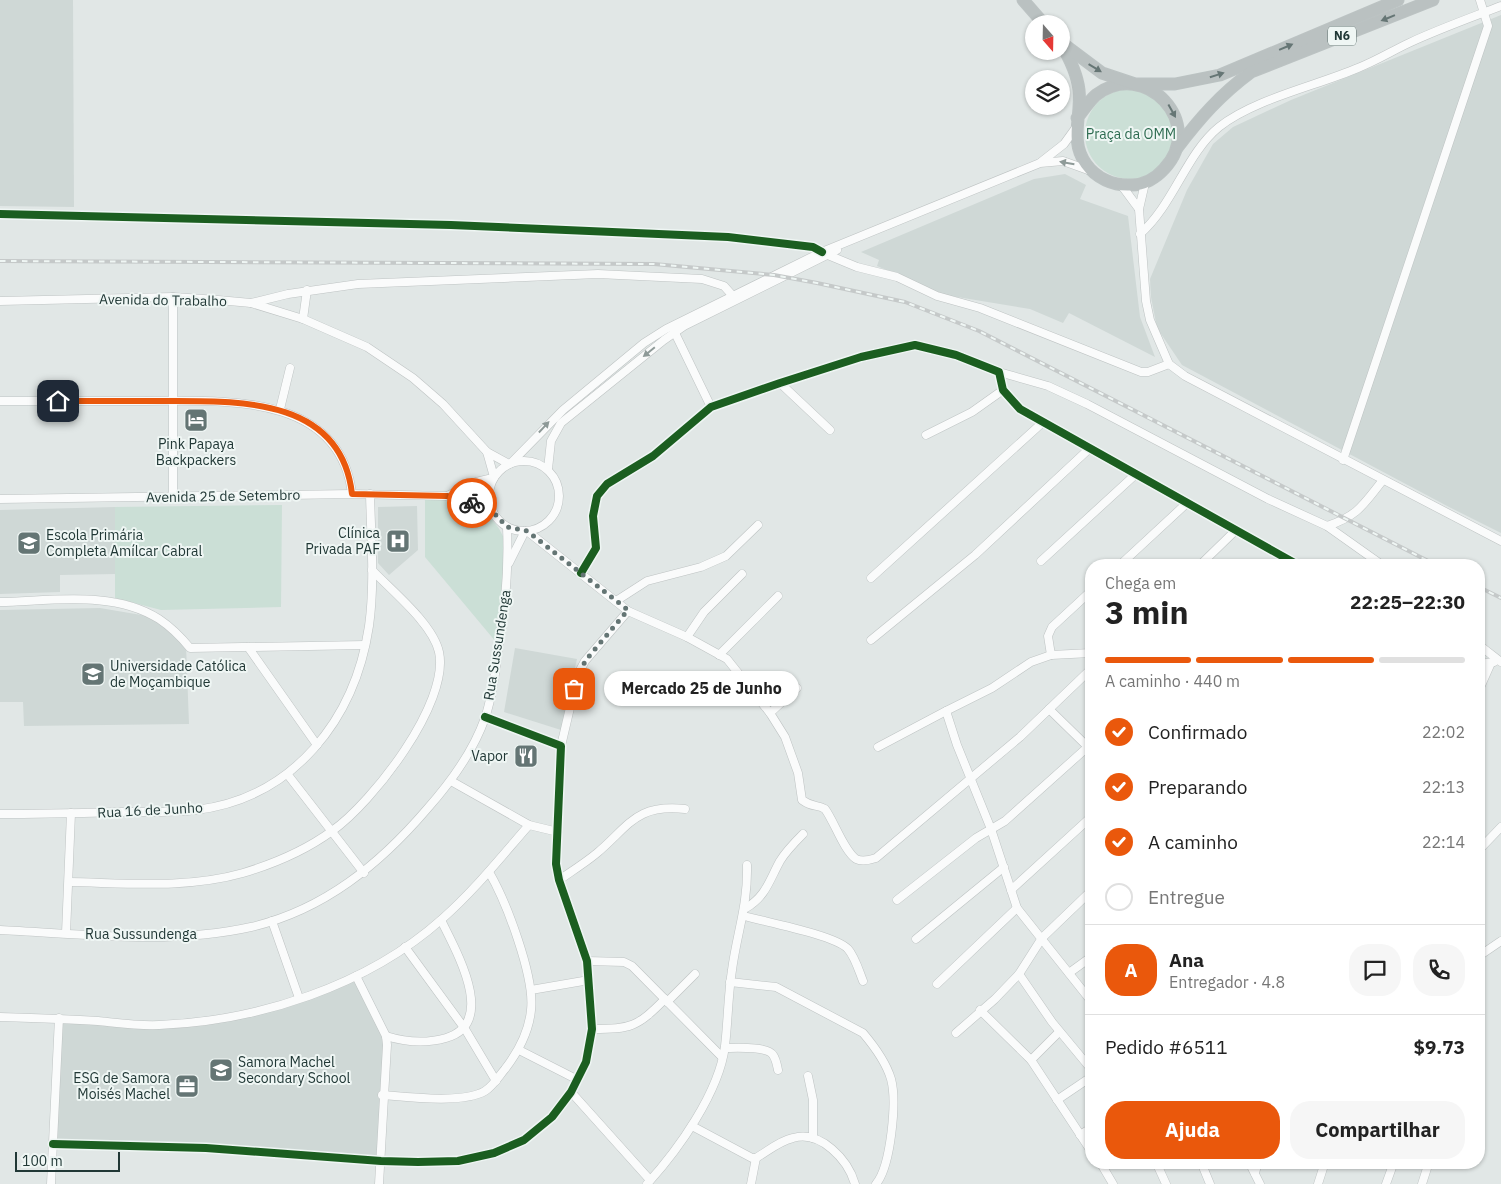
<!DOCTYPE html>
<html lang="pt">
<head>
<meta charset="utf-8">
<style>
  :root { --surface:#fff; --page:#f6f6f6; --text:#222; --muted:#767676; --line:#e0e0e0; --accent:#ea580c }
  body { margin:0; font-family:"IBM Plex Sans",sans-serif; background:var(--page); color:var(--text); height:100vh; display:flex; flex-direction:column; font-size:19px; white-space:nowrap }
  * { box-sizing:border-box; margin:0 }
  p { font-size:16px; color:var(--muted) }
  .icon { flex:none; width:28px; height:28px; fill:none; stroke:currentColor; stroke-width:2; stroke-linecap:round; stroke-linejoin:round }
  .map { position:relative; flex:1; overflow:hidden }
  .drawer { position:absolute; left:1085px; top:559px; width:400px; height:610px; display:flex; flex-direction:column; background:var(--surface); border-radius:20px; box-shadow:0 1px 4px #0004 }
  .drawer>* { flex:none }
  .needle { width:32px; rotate:160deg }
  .controls { position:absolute; left:1025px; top:15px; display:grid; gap:10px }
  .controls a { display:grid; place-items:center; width:45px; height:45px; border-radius:50%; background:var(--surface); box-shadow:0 1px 4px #0004; font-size:25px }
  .scale { position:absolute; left:15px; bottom:12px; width:105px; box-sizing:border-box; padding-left:5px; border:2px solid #213836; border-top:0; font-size:14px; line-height:18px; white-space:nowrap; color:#213836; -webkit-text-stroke:4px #eff6f4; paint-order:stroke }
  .pin { position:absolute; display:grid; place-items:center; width:42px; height:42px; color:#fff; margin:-21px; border-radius:10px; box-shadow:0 2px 8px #0006 }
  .courier { position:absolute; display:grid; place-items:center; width:50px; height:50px; margin:-25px; border:4px solid #ea580c; border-radius:50%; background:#fff; color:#222; box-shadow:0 1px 6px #0007 }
  .bubble { position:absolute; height:35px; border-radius:18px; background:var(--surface); box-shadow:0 1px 4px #0004; font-size:16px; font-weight:700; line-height:35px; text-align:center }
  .headline em { font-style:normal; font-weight:700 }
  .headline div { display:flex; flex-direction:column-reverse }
  .headline { display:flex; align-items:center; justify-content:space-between; height:85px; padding:0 20px }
  h1 { font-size:32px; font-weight:700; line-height:38px }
  .bar { display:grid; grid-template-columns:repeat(4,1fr); gap:8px 5px; align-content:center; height:60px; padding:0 20px }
  .bar i { height:6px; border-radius:4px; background:var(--line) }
  .bar .current { background:var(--accent) }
  .bar p { grid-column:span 4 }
  .line { display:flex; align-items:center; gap:12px; padding:0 20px; border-top:1px solid var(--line) }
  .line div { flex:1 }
  .round { display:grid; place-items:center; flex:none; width:52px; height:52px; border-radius:20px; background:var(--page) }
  ol { padding:0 20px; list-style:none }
  li { display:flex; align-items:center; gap:15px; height:55px }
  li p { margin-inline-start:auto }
  li .icon { padding:5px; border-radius:50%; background:var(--accent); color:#fff; stroke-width:4 }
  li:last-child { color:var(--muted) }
  li i { width:28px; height:28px; border:2px solid var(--line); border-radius:50% }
  .action { display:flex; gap:10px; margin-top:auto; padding:10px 20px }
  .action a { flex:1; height:58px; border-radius:20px; background:var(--accent); color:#fff; font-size:20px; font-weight:700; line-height:58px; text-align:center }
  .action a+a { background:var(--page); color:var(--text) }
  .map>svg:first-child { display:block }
</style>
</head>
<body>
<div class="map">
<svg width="1501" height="1184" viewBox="0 0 1501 1184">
  <rect width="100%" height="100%" fill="#e1e7e6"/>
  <g fill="#cfd8d6">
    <polygon points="0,0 73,0 74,207 0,206"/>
    <polygon points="1501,15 1501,533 1449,507 1182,365 1157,328 1151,297 1150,279 1187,190 1213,144 1233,127 1291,100"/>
    <polygon points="1065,174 1086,185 1080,199 1128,216 1140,317 1155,357 1069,313 1063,323 1030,309 945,295 877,266 879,260 861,252 1034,179"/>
    <polygon points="417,506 418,550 389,575 378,563 378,507"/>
    <polygon points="115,507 116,574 60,575 60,592 0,594 0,510"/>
    <polygon points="100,608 153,617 186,645 189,724 24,726 23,702 0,702 0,610"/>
    <polygon points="515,648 577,659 561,730 504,712"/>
    <polygon points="354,978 385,1037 380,1158 54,1139 58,1020 157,1024 250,1014"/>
  </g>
  <g fill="#cbdfd6">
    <circle cx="1130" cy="134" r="45"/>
    <path d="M 425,500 C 437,500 453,498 464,502 C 488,508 507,533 508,556 L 496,642 L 425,557 Z"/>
    <polygon points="282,505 281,607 161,610 115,598 115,507"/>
  </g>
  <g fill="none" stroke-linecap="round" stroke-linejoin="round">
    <g stroke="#bec3c3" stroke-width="9">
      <g id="minor">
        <polyline points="1041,162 1064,144 1077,126"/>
        <polyline points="1145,183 1139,209 1146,301 1150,320 1169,364 1185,376 1501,541"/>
        <polyline points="1122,186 1139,209"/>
        <polyline points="0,214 451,225 728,237 813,247 822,252"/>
        <path d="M 1140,234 C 1174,204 1186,154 1219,127 C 1254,99 1316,86 1358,68 C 1376,61 1392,51 1409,43 C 1439,29 1470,18 1501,6"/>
        <polyline points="828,255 857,267 897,277 937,296 980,308 1141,372 1148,372 1169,364"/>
        <polyline points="0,301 173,297 218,300 251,303 303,319 367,347 413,378 443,404 487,452 509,464"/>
        <polyline points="251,303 288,294 358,284 598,274 702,279 724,286 732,295"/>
        <polyline points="303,319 307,290"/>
        <polyline points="675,333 711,407"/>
        <polyline points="999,372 1048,386 1087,404 1268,499 1327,526 1382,565"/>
        <polyline points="780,383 830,430"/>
        <path d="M 0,401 C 47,401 94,401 141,401 C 218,401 340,390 352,494"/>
        <polyline points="280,409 290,368"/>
        <polyline points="926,435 972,412 1003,390"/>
        <polyline points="487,452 494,477"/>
        <polyline points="1343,460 1488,26 1480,0"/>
        <circle cx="524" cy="496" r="35"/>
        <polyline points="511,463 563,410 644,343 666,329 822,252 1040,163 1063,161 1088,170"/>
        <polyline points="548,469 551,441 561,423 664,340 684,326 837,250"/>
        <polyline points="447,496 476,482 493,478"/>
        <polyline points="173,497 173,297"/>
        <polyline points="0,499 352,494 447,496 493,512"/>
        <path d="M 1327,526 C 1358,516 1363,505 1383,480"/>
        <path d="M 527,531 L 628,611 L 687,637 L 727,659 L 770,713 L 785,737 L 798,773 L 802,800 C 813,808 817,804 825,809 C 834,821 844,851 856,859 C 862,862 870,860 876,858 L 1020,737 L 1091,669"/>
        <polyline points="1041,561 1136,474"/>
        <polyline points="509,563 525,531"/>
        <polyline points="1120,565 1187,503"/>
        <polyline points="1200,565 1236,530"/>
        <polyline points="581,573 596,548 593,516 597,496 607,484 653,456 711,407 780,383 861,357 915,345 956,355 999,372 1003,390 1020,409 1298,565"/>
        <polyline points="871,578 1042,423"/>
        <polyline points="616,601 647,581 701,567 726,556 758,525"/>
        <path d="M 0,602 C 51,601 114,590 159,619 C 171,627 181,637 190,648 L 365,645"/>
        <polyline points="687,637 704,612 742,574"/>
        <polyline points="871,640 975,555 1090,448"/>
        <polyline points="1479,645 1501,662"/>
        <polyline points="248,647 317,745"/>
        <polyline points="1091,653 1051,655 1031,662 992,688 946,711 957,745 991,829 1017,908 1091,1001"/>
        <polyline points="719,655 778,596"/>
        <polyline points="1051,655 1048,636 1052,627 1091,591"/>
        <polyline points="1479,664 1494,662"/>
        <polyline points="1479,690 1491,663"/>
        <polyline points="1049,709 1090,749"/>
        <polyline points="770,713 797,688"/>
        <polyline points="561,746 578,674 585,661 628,611"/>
        <polyline points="878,747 946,711"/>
        <polyline points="288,775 364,873"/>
        <polyline points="451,781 529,825 558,832"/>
        <path d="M 0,814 C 40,814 81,813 121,812 C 146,812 171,813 196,810 C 294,798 355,719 369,626 C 375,583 371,538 370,494"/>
        <polyline points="1479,850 1501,827"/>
        <path d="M 559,880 C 572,871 585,863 597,853 C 630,825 636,804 685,809"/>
        <path d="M 69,882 C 127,883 187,889 243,873 C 273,864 306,850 332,831 C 372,803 450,703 439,652 C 433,624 392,591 372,570"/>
        <polyline points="1011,890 1091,817"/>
        <polyline points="1091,891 1042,938 1019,974 1052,1022 1091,1069"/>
        <polyline points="897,900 976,838 1005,821 1091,744"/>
        <path d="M 746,908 C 766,896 769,881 780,861 C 786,851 795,842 803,834"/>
        <path d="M 744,916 C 765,922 835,935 848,949 C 855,957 859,971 863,981"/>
        <polyline points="272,921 299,998"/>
        <path d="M 0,930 C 82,934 170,945 251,927 C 324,910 380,864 427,809 C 451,782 473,752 485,718 C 492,697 495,675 498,653 C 505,611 509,570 507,527"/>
        <polyline points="66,933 71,813"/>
        <polyline points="916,939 1004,867"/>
        <polyline points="405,947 465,1029 496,1081"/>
        <polyline points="1479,956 1501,941"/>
        <polyline points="587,961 624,962 632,966 722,1057"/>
        <polyline points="1069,973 1091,957"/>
        <polyline points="356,976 386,1036 387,1045 379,1184"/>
        <path d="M 730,982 L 776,987 L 863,1033 C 874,1046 886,1062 891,1079 C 897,1101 891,1166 876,1184"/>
        <polyline points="937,984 1017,908"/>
        <polyline points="531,990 589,980"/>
        <polyline points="667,1002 695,974"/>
        <polyline points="980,1010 1031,1060 1091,1151"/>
        <path d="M 0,1017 C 33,1018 66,1019 98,1021 C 118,1023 139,1026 159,1025 C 258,1021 367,986 442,919 C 474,891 501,857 529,825"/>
        <path d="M 592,1029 C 632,1029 637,1027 665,999"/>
        <polyline points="956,1033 995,999 1019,974"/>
        <path d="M 386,1036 C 405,1042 425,1044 446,1038 C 498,1023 456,951 441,920"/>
        <path d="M 725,1048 C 735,1048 768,1046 773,1055 C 776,1059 777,1065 778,1070"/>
        <polyline points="519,1050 578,1080"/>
        <polyline points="1031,1060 1059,1032"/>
        <polyline points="808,1076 813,1100 813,1138"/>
        <polyline points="571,1092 650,1180"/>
        <path d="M 382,1095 C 407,1097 463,1104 485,1091 C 493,1086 499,1076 505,1069 C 518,1052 529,1031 531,1010 C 535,977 506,901 489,872"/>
        <polyline points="1057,1100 1091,1077"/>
        <path d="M 692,1126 L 752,1158 L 756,1158 C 768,1151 779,1141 793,1138 C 821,1130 848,1160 855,1184"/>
        <polyline points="1080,1135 1091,1128"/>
        <polyline points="53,1144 206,1148 381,1161 418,1162 458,1161 494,1153 524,1140 552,1117 571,1092 586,1062 592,1029 587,961 559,880 556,864 561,746 485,717"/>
        <polyline points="1100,1162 1113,1184"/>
        <polyline points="1156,1162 1166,1184"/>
        <polyline points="1201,1162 1210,1184"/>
        <polyline points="1249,1162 1260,1184"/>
        <polyline points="1255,1173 1258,1162"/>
        <polyline points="51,1184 59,1018"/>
        <path d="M 647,1184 C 678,1150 719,1093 725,1046 C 728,1021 728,995 732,970 C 737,932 748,906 747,865"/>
        <polyline points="751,1184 756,1158"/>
        <polyline points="1318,1184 1325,1162"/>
        <polyline points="1386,1184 1394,1162"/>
        <polyline points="1422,1184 1429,1162"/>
      </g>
    </g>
    <g stroke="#bcc3c3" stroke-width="13">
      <g id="highway">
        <polyline points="1023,0 1044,24"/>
        <path d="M 1061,44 C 1070,59 1077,73 1079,90 C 1082,115 1069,141 1086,164 C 1096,178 1113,186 1131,185 C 1144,185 1156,178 1164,169 C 1207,124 1145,57 1096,95 C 1089,101 1083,111 1077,118"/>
        <polyline points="1066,46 1102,73 1135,84 1175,84 1220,75 1398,0"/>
        <path d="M 1177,148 C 1200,118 1220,95 1251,72 L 1433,0"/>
      </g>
    </g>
    <use href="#minor" stroke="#fafbfb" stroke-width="8"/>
    <use href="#highway" stroke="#bac1c1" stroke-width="11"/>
    <g stroke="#c5c9c9" stroke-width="4">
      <g id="rail">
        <polyline points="0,261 654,264 774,275 817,283 905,302 979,331 1436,565"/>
        <polyline points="1479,587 1501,598"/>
      </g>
    </g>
    <use href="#rail" stroke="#eff6f4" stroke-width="2" stroke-dasharray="5.5" stroke-linecap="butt"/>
    <g stroke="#eff6f4" stroke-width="11">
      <g id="cycleway">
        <polyline points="0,214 451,225 728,237 813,247 822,252"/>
        <polyline points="581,573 596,548 593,516 597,496 607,484 653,456 711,407 780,383 861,357 915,345 956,355 999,372 1003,390 1020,409 1298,565"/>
        <polyline points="53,1144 206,1148 381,1161 418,1162 458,1161 494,1153 524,1140 552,1117 571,1092 586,1062 592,1029 587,961 559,880 556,864 561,746 485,717"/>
      </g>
    </g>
    <use href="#cycleway" stroke="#1b5e20" stroke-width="8"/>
  </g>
  <defs><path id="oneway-solid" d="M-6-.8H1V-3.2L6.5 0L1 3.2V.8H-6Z" transform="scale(1.25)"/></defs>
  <g fill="#667675">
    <use href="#oneway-solid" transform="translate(1388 18) rotate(158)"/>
    <use href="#oneway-solid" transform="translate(1286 47) rotate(-23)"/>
    <use href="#oneway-solid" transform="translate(1095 68) rotate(31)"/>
    <use href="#oneway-solid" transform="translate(1217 75) rotate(-18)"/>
    <use href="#oneway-solid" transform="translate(1172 111) rotate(61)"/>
  </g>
  <g fill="#8e9a98">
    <use href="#oneway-solid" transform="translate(1067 163) rotate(-170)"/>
    <use href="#oneway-solid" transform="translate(649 352) rotate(141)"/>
    <use href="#oneway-solid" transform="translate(544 427) rotate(-47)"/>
  </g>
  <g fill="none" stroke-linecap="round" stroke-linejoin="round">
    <polyline stroke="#647574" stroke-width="5" stroke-dasharray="0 9" points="472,503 493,512 507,527 527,531 628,610 585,661 574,689"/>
    <path stroke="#ea580c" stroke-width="6" d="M 58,401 C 93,401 129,401 164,401 C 238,401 341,397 352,494 L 447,496 L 472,503"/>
  </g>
  <defs>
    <g id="hotel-square" transform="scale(1.25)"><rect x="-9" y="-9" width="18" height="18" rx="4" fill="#647574" stroke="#eff6f4"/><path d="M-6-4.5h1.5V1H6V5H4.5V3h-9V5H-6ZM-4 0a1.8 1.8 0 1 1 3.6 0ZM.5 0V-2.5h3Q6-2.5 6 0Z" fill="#fff"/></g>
    <g id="hospital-square" transform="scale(1.25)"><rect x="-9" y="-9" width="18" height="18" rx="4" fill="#647574" stroke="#eff6f4"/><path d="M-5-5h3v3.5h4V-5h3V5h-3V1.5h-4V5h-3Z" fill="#fff"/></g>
    <g id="school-square" transform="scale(1.25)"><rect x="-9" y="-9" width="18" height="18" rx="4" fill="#647574" stroke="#eff6f4"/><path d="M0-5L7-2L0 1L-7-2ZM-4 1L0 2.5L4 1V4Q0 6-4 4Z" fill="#fff"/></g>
    <g id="university-square" transform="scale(1.25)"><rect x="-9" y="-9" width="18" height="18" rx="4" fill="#647574" stroke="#eff6f4"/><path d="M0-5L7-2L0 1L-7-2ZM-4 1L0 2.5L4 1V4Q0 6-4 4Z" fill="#fff"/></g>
    <g id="restaurant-square" transform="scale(1.25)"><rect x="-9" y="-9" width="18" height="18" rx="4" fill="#647574" stroke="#eff6f4"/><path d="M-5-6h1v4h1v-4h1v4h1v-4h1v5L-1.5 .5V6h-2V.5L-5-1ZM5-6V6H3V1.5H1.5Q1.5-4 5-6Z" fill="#fff"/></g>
    <g id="office-square" transform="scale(1.25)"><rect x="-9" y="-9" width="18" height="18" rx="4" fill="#647574" stroke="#eff6f4"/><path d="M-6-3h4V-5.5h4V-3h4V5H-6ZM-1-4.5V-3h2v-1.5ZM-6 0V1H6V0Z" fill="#fff"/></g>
  </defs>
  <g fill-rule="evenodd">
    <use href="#hotel-square" x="196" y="420"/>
    <use href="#hospital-square" x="398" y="541"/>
    <use href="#school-square" x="29" y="543"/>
    <use href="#university-square" x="93" y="674"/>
    <use href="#restaurant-square" x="526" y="756"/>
    <use href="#school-square" x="221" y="1070"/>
    <use href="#office-square" x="187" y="1086"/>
  </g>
  <g text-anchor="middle" stroke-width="4" stroke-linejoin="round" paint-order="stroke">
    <rect fill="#eff6f4" stroke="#5f716f" stroke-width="1" x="1328" y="26.5" width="28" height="19" rx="4"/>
    <g font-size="12" font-weight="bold" fill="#213836">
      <text x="1342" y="40">N6</text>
    </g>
    <g font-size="14" fill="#2e6c51" stroke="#eff6f4">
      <text x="1131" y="139">Praça da OMM</text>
    </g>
    <g font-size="14" fill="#213836" stroke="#eff6f4">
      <text transform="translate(163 300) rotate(1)" y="5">Avenida do Trabalho</text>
      <text transform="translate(223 496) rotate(-1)" y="5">Avenida 25 de Setembro</text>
      <text transform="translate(497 645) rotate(-81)" y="5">Rua Sussundenga</text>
      <text transform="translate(150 810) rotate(-3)" y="5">Rua 16 de Junho</text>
      <text x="141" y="939">Rua Sussundenga</text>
    </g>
    <g font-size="14" fill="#213836" stroke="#eff6f4" text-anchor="end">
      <text x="196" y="449" text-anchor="middle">Pink Papaya<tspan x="196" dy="16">Backpackers</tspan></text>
      <text x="380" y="538">Clínica<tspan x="380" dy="16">Privada PAF</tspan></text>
      <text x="46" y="540" text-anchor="start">Escola Primária<tspan x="46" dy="16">Completa Amílcar Cabral</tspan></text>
      <text x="110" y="671" text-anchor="start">Universidade Católica<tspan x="110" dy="16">de Moçambique</tspan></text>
      <text x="508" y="761">Vapor</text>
      <text x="238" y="1067" text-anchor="start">Samora Machel<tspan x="238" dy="16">Secondary School</tspan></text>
      <text x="170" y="1083">ESG de Samora<tspan x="170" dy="16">Moisés Machel</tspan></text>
    </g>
  </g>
</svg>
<div class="controls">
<a><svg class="needle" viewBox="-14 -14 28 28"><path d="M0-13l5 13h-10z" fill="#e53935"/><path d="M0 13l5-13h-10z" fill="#767676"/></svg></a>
<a><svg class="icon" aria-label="layers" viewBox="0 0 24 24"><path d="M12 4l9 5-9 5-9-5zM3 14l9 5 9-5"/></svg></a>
</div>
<div class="scale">100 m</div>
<div class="pin" style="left:574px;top:689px;background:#ea580c"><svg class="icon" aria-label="bag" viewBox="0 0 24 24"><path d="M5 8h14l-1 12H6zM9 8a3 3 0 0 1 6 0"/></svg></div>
<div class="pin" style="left:58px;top:401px;background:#1f2937"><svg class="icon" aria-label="home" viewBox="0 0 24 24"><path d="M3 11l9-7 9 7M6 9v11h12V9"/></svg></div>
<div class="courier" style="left:472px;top:503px"><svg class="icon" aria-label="bike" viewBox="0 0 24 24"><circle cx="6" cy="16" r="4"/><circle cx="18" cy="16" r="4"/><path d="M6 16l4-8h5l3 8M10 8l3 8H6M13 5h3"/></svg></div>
<div class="bubble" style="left:604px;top:671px;width:195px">Mercado 25 de Junho</div>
<section class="drawer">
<div class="headline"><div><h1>3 min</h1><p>Chega em</p></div><em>22:25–22:30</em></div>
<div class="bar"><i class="current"></i><i class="current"></i><i class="current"></i><i></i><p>A caminho · 440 m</p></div>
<ol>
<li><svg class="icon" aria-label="check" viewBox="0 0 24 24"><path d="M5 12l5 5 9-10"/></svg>Confirmado<p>22:02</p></li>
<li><svg class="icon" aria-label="check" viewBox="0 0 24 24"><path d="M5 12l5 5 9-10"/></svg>Preparando<p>22:13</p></li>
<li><svg class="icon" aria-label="check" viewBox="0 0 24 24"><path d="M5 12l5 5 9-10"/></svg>A caminho<p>22:14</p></li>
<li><i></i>Entregue</li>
</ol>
<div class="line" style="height:90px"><b class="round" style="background:var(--accent);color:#fff">A</b><div><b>Ana</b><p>Entregador · 4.8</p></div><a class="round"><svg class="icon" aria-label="chat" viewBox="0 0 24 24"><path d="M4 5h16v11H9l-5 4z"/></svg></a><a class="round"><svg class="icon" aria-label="phone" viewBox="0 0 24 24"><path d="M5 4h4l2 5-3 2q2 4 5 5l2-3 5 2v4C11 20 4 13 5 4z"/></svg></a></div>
<div class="line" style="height:65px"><div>Pedido #6511</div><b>$9.73</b></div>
<div class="action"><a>Ajuda</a><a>Compartilhar</a></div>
</section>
</div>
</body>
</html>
